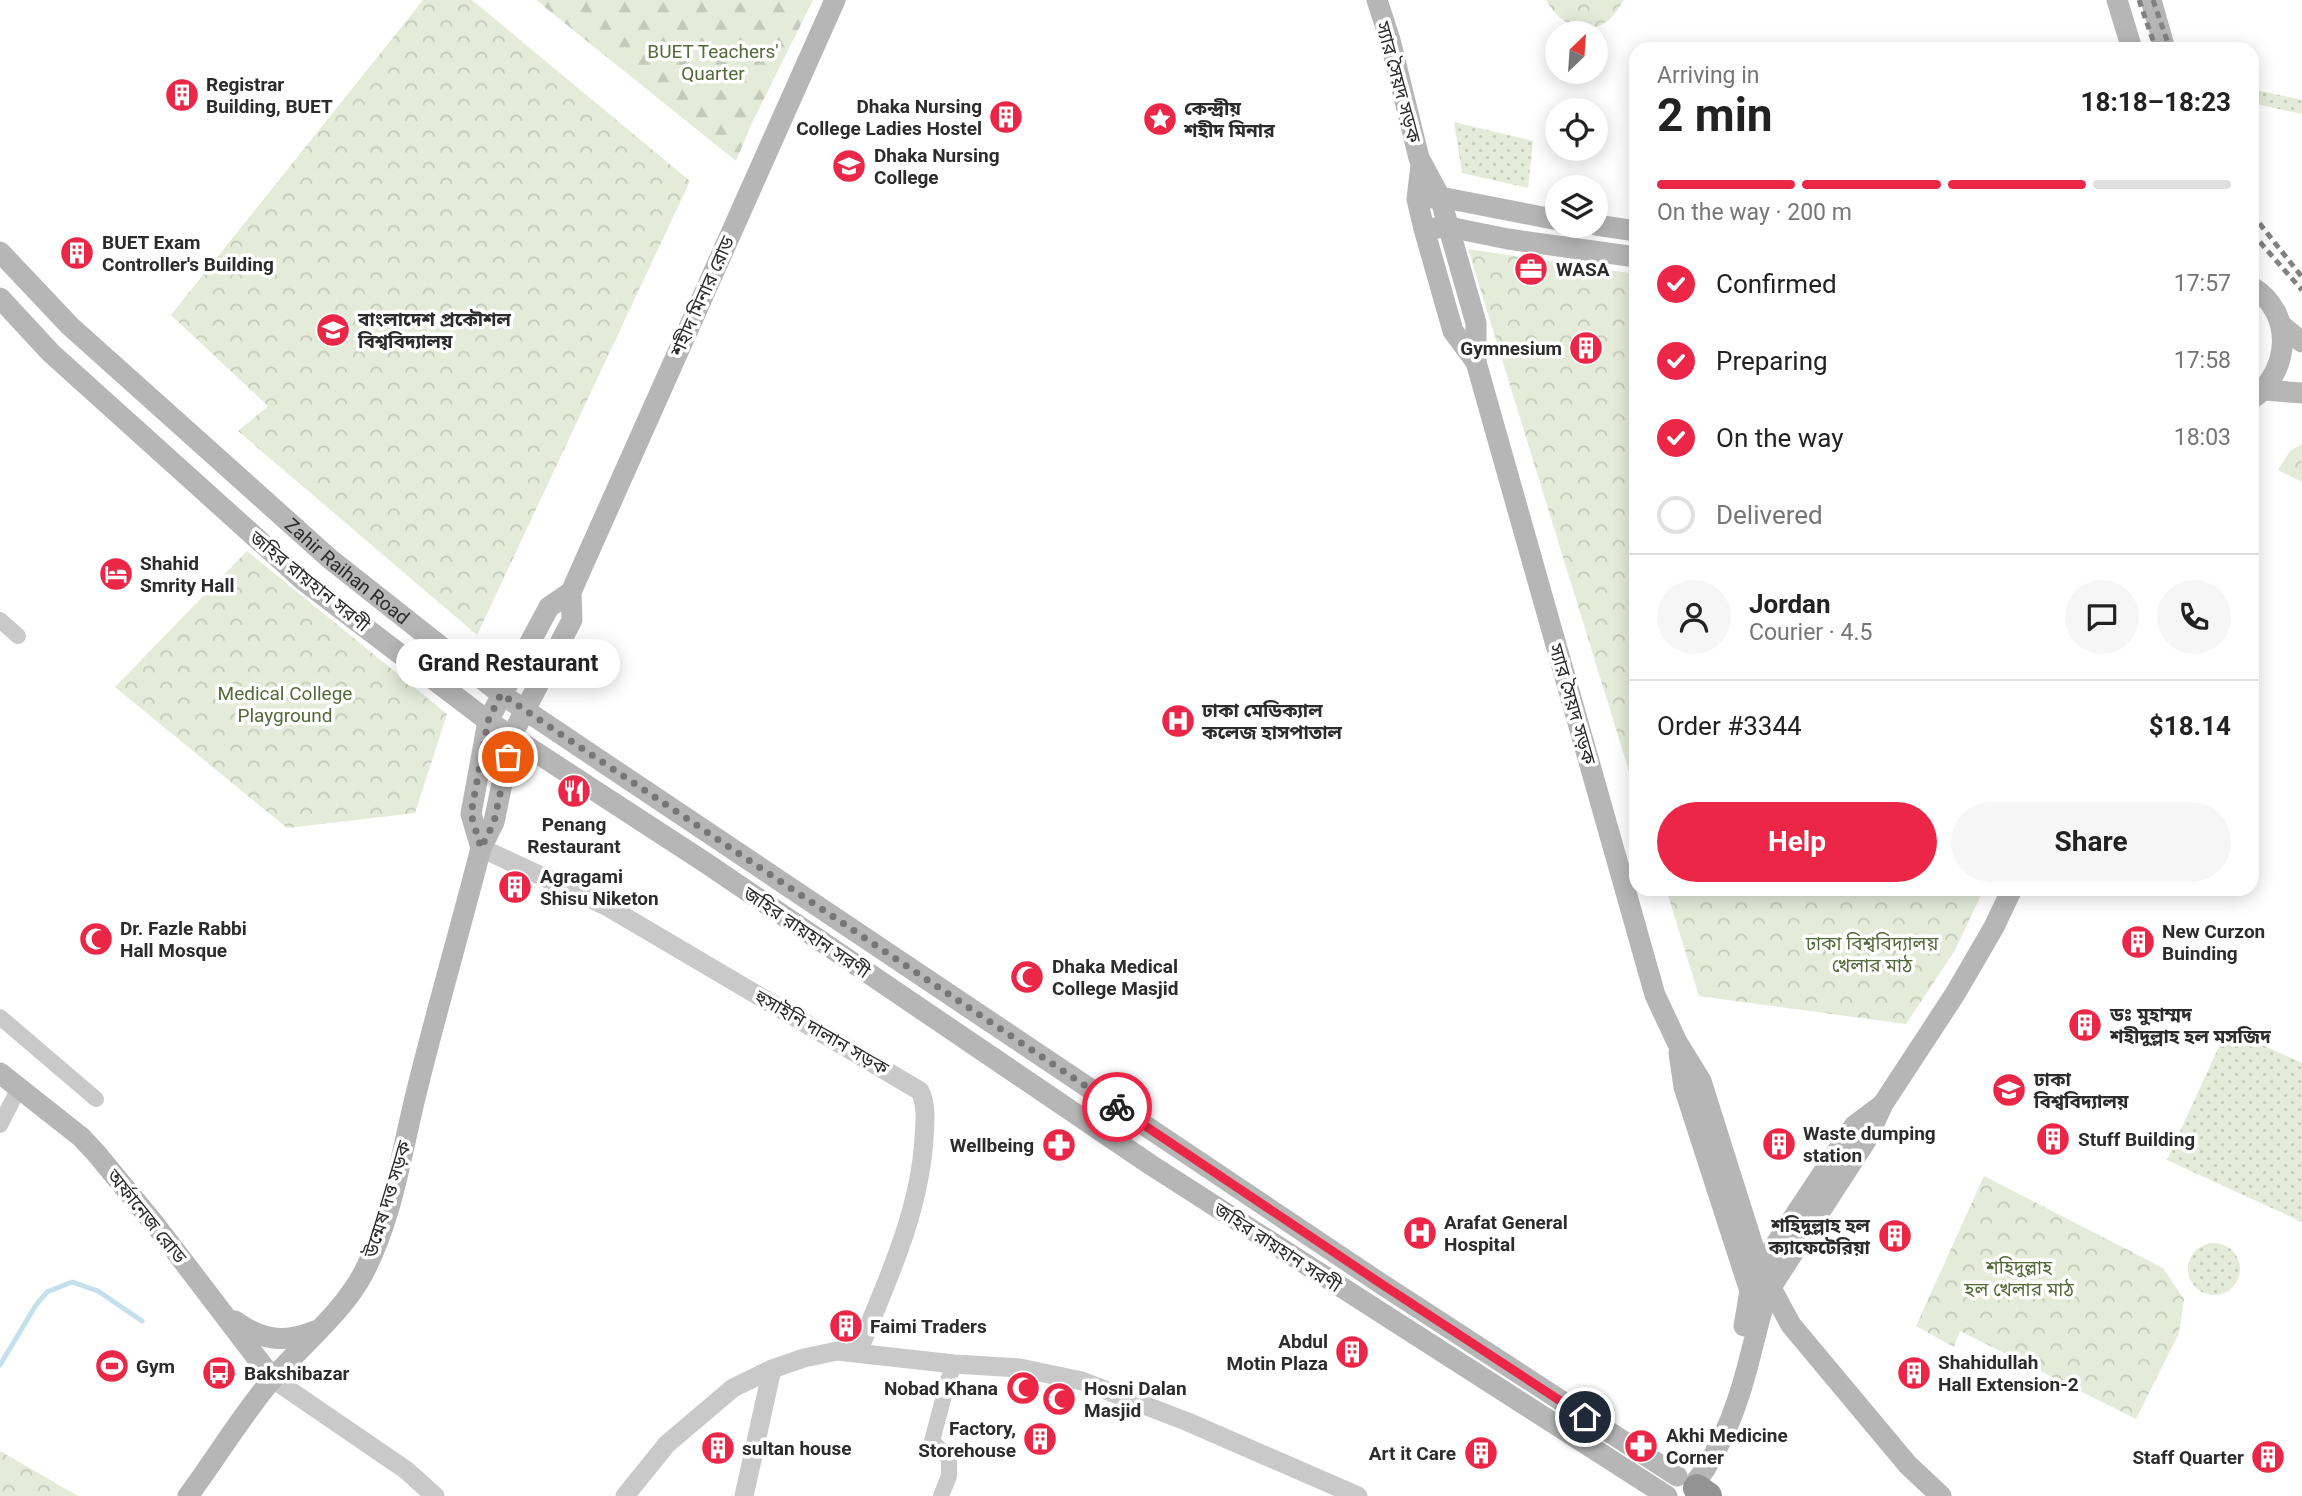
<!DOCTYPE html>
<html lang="en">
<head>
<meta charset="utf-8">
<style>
  :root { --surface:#fff; --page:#f6f6f6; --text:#222; --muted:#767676; --line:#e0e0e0; --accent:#ec2647 }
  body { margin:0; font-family:Roboto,"Noto Sans Bengali",sans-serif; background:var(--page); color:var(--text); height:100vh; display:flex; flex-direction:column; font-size:26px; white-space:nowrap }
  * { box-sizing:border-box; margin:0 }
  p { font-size:23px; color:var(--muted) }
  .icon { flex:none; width:38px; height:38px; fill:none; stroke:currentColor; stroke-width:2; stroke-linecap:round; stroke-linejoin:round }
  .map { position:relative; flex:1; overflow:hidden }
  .sheet { position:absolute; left:1629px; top:42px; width:630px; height:854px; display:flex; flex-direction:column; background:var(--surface); border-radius:21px; box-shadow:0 4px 18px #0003 }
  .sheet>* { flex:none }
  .needle { width:46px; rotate:25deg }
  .fabs { position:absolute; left:1545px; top:21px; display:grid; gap:14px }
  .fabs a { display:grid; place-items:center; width:63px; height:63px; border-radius:50%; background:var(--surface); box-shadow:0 4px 18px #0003; font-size:35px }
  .pin { position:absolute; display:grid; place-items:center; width:60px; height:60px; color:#fff; margin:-30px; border:4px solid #fff; border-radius:50%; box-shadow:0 2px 7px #0007 }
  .courier { position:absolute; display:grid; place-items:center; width:70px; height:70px; margin:-35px; border:5px solid #ec2647; border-radius:50%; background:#fff; color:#222; box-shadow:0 2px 9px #0007 }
  .bubble { position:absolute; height:49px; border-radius:24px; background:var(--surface); box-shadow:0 4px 18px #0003; font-size:23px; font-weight:700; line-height:49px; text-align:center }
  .overview em { font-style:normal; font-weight:700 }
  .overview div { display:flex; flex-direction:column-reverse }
  .overview { display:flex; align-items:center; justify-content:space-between; height:119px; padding:0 28px }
  h1 { font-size:46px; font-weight:700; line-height:52px }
  .bar { display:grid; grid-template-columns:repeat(4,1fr); gap:10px 7px; align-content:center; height:84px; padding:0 28px }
  .bar i { height:9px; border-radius:5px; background:var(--line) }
  .bar .selected { background:var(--accent) }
  .bar p { grid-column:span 4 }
  .line { display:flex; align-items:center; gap:18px; padding:0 28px; border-top:2px solid var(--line) }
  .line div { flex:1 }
  .round { display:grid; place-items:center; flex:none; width:74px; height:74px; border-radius:37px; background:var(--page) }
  ol { padding:0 28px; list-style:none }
  li { display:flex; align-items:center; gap:21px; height:77px }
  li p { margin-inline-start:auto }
  li .icon { padding:7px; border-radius:50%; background:var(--accent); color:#fff; stroke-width:4 }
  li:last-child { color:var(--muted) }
  li i { width:38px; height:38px; border:4px solid var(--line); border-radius:50% }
  .cta { display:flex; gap:14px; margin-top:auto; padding:14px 28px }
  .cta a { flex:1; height:80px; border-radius:42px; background:var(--accent); color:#fff; font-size:28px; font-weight:700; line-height:80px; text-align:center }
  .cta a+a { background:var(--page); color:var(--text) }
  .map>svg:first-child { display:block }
</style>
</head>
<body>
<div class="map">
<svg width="2302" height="1496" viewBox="0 0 2302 1496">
  <defs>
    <pattern id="grass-dots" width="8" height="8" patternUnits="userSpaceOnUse" patternTransform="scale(1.75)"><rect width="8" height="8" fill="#e4ebd8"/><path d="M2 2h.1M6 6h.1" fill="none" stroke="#c4caba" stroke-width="1.8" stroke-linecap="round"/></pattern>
    <pattern id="forest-firs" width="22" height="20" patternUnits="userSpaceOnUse" patternTransform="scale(1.75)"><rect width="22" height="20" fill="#e4ebd8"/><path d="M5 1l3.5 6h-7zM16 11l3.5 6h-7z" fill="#c4caba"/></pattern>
    <pattern id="park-crowns" width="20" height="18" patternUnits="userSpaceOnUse" patternTransform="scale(1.75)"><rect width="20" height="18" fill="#e4ebd8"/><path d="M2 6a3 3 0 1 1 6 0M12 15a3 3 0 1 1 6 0" fill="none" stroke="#c4caba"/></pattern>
  </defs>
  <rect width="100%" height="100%" fill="#fff"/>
  <g fill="url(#grass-dots)">
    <polygon points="2252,89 2302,100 2302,114 2252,103"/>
    <polygon points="1454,122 1533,141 1528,188 1462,173"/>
    <polygon points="2227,1029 2302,1063 2302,1222 2167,1160"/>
    <circle cx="2214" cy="1269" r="26"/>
  </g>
  <polygon fill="url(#forest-firs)" points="536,0 813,0 752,123 736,161"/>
  <g fill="url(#park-crowns)">
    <polygon points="423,0 472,0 690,181 477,635 238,431 268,406 171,315"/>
    <path d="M 1546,0 L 1624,0 C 1618,9 1612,20 1601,25 C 1580,36 1556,19 1546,0 Z"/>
    <polygon points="1468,249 1636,274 1636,794"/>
    <polygon points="2302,444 2302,482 2278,470 2290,451"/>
    <polygon points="247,551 447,714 415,813 287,828 115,687"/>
    <polygon points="1666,889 1984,889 1954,952 1906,1024 1699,996"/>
    <polygon points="1984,1176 2163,1268 2184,1299 2179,1333 2136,1419 1960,1331 1954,1347 1916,1326"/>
    <polygon points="0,1451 78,1496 0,1496"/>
  </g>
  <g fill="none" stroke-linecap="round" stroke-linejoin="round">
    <g stroke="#c3e0ec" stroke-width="5">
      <polyline points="98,1291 142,1321"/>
      <polyline points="0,1365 36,1305 47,1292 72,1282 98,1291"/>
    </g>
    <g stroke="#c9c9c9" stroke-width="16">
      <polyline points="0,620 18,636"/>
      <polyline points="0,1017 96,1099"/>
      <polyline points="0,1125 19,1088"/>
      <polyline points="941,1496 949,1476 949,1459 932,1441 947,1384 954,1364"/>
    </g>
    <g stroke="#c9c9c9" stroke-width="19">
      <path d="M 481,848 L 608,907 L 920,1091 C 927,1106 925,1122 924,1139 C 919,1215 886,1283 858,1352"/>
      <polyline points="273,1379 406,1470 435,1496"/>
      <polyline points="625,1496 667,1444 733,1388 772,1369 804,1358 837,1351 954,1364 1020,1368 1082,1381 1188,1422 1358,1496"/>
      <polyline points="744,1496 772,1369"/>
    </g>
    <g stroke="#b6b6b6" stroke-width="21">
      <polyline points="1377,0 1390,40 1419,158 1440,197 1476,323 1476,362 1655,995 1677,1042 1701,1081 1760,1268 1791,1325 1908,1465 1941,1496"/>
      <polyline points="2117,0 2132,49"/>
      <polyline points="2151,0 2165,49"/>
      <polyline points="1421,165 1417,199 1424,229 1453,331 1476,362"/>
      <polyline points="1430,198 1440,197 1558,220"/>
      <polyline points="1596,225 1636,231"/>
      <polyline points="1424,229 1449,227 1508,239 1636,257"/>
      <path id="s1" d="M 0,252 L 70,326 L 330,559 L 501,694 L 1380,1283 L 1677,1476"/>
      <path d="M 2252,287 C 2295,313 2290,372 2252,399"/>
      <polyline points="0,298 51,353 304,581 488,721 706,863 1151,1165 1667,1496"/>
      <polyline points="2281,325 2302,342"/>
      <polyline points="2265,390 2302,393"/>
      <polyline points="481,848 471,814 488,721 549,607 571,592"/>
      <polyline points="1679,1053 1684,1087 1750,1291 1754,1296"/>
      <polyline points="0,1073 81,1137 96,1153 157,1227 273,1379"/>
      <path d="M 235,1321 C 261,1340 285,1344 315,1331"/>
      <polyline points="1744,1326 1750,1291 1760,1268 1854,1126 1882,1105"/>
      <path d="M 1695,1483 C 1725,1445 1741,1395 1752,1349 C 1758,1327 1761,1307 1771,1287 L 1867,1139 L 1883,1104 L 1955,994 L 1994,927 L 2012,889"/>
      <path d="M 188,1496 C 217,1457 243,1413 275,1376 C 305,1342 343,1312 364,1272 C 393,1216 401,1154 416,1094 C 436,1012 460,930 481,848 L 494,822 L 512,735 L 572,620 L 571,592 L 835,0"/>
    </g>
    <polyline stroke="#939393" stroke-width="28" points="1697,1488 1708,1496"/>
    <g stroke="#818181" stroke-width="5" stroke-dasharray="7 5" stroke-linecap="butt">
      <polyline points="2139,0 2156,49"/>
      <polyline points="2153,0 2170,49"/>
      <polyline points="2252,214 2302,277"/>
      <polyline points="2252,233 2302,290"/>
    </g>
  </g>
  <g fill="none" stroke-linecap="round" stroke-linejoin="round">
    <polyline stroke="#767676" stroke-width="7" stroke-dasharray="0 12.6" points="508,757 494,822 481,848 471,814 488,721 501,694 1117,1107"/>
    <polyline stroke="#ec2647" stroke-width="9" points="1117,1107 1380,1283 1585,1417"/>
  </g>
  <defs>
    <g id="building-disc" transform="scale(1.75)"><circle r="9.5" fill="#ec2647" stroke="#fff"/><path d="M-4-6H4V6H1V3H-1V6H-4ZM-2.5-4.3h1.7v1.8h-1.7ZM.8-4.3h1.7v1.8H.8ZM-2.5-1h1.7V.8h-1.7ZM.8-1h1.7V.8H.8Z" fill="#fff"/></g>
    <g id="sight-disc" transform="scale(1.75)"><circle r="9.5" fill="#ec2647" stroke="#fff"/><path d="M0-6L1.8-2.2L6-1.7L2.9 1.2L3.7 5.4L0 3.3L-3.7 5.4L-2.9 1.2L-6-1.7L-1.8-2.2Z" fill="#fff"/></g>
    <g id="university-disc" transform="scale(1.75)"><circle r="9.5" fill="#ec2647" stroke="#fff"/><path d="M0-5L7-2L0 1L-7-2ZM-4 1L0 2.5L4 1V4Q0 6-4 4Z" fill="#fff"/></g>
    <g id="office-disc" transform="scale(1.75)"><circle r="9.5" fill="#ec2647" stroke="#fff"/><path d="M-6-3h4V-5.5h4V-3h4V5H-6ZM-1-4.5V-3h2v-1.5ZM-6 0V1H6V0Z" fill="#fff"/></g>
    <g id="hotel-disc" transform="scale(1.75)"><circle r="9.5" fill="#ec2647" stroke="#fff"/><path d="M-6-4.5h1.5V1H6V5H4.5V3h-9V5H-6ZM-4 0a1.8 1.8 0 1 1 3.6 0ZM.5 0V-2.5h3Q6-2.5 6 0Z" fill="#fff"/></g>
    <g id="hospital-disc" transform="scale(1.75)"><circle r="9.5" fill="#ec2647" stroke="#fff"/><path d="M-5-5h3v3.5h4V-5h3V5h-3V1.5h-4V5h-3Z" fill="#fff"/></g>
    <g id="restaurant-disc" transform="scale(1.75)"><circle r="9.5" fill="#ec2647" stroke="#fff"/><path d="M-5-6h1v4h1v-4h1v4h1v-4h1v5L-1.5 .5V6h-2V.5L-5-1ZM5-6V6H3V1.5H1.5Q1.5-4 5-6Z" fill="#fff"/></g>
    <g id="mosque-disc" transform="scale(1.75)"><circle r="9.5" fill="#ec2647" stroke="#fff"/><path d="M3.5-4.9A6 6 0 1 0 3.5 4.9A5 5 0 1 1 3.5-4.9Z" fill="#fff"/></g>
    <g id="pharmacy-disc" transform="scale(1.75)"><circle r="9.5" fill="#ec2647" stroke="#fff"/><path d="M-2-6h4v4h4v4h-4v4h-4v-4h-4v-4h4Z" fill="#fff"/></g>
    <g id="stadium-disc" transform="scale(1.75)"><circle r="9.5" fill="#ec2647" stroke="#fff"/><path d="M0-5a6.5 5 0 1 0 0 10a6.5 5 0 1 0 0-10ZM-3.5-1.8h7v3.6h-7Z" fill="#fff"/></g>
    <g id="bus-disc" transform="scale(1.75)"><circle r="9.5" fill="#ec2647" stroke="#fff"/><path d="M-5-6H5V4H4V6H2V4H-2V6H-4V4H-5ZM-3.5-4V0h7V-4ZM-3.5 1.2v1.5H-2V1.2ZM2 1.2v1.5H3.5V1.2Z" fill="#fff"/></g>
  </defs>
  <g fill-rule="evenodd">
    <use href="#building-disc" x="182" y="95"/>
    <use href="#building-disc" x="1006" y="117"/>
    <use href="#sight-disc" x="1160" y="119"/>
    <use href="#university-disc" x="849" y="166"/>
    <use href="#building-disc" x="77" y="253"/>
    <use href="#office-disc" x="1531" y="269"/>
    <use href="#university-disc" x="333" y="330"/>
    <use href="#building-disc" x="1586" y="348"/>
    <use href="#hotel-disc" x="116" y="574"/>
    <use href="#hospital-disc" x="1178" y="721"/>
    <use href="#restaurant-disc" x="574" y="791"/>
    <use href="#building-disc" x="515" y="887"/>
    <use href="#mosque-disc" x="96" y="939"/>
    <use href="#building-disc" x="2138" y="942"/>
    <use href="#mosque-disc" x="1027" y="977"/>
    <use href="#building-disc" x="2085" y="1025"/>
    <use href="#university-disc" x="2009" y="1090"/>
    <use href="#building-disc" x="2053" y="1139"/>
    <use href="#building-disc" x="1779" y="1144"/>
    <use href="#pharmacy-disc" x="1059" y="1145"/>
    <use href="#hospital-disc" x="1420" y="1233"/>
    <use href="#building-disc" x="1895" y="1236"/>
    <use href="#building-disc" x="846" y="1326"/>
    <use href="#building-disc" x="1352" y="1352"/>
    <use href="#stadium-disc" x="112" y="1366"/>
    <use href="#bus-disc" x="219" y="1373"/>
    <use href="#building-disc" x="1914" y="1373"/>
    <use href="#mosque-disc" x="1023" y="1388"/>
    <use href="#mosque-disc" x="1059" y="1399"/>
    <use href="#building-disc" x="1040" y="1439"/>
    <use href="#pharmacy-disc" x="1641" y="1446"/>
    <use href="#building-disc" x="718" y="1448"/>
    <use href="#building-disc" x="1481" y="1453"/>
    <use href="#building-disc" x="2268" y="1457"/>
  </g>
  <g text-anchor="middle" stroke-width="7" stroke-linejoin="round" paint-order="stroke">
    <g font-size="19" fill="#546938" stroke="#fff">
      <text x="713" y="58">BUET Teachers'<tspan x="713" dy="22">Quarter</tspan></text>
      <text x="285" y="700">Medical College<tspan x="285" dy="22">Playground</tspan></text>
      <text x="1872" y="950">ঢাকা বিশ্ববিদ্যালয়<tspan x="1872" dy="22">খেলার মাঠ</tspan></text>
      <text x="2019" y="1274">শহিদুল্লাহ<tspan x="2019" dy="22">হল খেলার মাঠ</tspan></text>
    </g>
    <g font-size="19" fill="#2c2c2c" stroke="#fff">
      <text transform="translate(1399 82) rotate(75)" y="7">স্যার সৈয়দ সড়ক</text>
      <text transform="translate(702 296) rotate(-66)" y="7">শহীদ মিনার রোড</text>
      <text dy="7" stroke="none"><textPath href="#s1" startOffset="472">Zahir Raihan Road</textPath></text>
      <text transform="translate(310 581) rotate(39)" y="7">জহির রায়হান সরণী</text>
      <text transform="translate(1573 704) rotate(74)" y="7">স্যার সৈয়দ সড়ক</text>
      <text transform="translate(807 932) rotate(34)" y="7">জহির রায়হান সরণী</text>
      <text transform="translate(822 1032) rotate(30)" y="7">হুসাইনি দালান সড়ক</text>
      <text transform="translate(387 1199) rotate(-73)" y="7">উন্মেষ দত্ত সড়ক</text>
      <text transform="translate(147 1216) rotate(51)" y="7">অর্ফানেজ রোড</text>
      <text transform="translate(1278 1247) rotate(33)" y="7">জহির রায়হান সরণী</text>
    </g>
    <g font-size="19" font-weight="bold" fill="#2c2c2c" stroke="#fff" text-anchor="start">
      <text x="206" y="91">Registrar<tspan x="206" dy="22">Building, BUET</tspan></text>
      <text x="982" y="113" text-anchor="end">Dhaka Nursing<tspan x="982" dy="22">College Ladies Hostel</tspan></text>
      <text x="1184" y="115">কেন্দ্রীয়<tspan x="1184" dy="22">শহীদ মিনার</tspan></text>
      <text x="874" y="162">Dhaka Nursing<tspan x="874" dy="22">College</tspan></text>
      <text x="102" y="249">BUET Exam<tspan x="102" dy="22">Controller's Building</tspan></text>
      <text x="1556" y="276">WASA</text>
      <text x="358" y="326">বাংলাদেশ প্রকৌশল<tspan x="358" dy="22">বিশ্ববিদ্যালয়</tspan></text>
      <text x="1562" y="355" text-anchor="end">Gymnesium</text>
      <text x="140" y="570">Shahid<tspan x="140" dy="22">Smrity Hall</tspan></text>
      <text x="1202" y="717">ঢাকা মেডিক্যাল<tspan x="1202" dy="22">কলেজ হাসপাতাল</tspan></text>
      <text x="574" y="831" text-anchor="middle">Penang<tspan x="574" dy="22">Restaurant</tspan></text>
      <text x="540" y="883">Agragami<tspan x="540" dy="22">Shisu Niketon</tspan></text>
      <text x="120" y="935">Dr. Fazle Rabbi<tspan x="120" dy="22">Hall Mosque</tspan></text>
      <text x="2162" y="938">New Curzon<tspan x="2162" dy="22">Buinding</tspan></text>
      <text x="1052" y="973">Dhaka Medical<tspan x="1052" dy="22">College Masjid</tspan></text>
      <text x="2110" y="1021">ডঃ মুহাম্মদ<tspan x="2110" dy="22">শহীদুল্লাহ হল মসজিদ</tspan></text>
      <text x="2034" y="1086">ঢাকা<tspan x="2034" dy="22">বিশ্ববিদ্যালয়</tspan></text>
      <text x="1803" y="1140">Waste dumping<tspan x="1803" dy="22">station</tspan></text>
      <text x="2078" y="1146">Stuff Building</text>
      <text x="1034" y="1152" text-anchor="end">Wellbeing</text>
      <text x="1444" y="1229">Arafat General<tspan x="1444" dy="22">Hospital</tspan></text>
      <text x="1870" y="1232" text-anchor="end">শহিদুল্লাহ হল<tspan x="1870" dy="22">ক্যাফেটেরিয়া</tspan></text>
      <text x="870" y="1333">Faimi Traders</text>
      <text x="1328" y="1348" text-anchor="end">Abdul<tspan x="1328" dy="22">Motin Plaza</tspan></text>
      <text x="1938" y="1369">Shahidullah<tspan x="1938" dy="22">Hall Extension-2</tspan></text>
      <text x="136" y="1373">Gym</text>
      <text x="244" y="1380">Bakshibazar</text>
      <text x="998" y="1395" text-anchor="end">Nobad Khana</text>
      <text x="1084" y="1395">Hosni Dalan<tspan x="1084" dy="22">Masjid</tspan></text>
      <text x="1016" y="1435" text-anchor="end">Factory,<tspan x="1016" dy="22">Storehouse</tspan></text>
      <text x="1666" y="1442">Akhi Medicine<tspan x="1666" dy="22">Corner</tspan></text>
      <text x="742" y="1455">sultan house</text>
      <text x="1456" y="1460" text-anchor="end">Art it Care</text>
      <text x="2244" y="1464" text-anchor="end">Staff Quarter</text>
    </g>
  </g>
</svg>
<div class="fabs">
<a><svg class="needle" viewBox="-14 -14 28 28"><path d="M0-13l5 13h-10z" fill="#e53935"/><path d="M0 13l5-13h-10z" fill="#767676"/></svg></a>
<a><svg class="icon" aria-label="locate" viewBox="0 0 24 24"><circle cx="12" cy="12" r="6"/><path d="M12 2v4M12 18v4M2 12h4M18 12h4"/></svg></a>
<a><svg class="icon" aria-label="layers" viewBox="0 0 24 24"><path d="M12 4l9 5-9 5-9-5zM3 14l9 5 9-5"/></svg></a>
</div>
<div class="pin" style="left:508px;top:757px;background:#ea580c"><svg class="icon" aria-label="bag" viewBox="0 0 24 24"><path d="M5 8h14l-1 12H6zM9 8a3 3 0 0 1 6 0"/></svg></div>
<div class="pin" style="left:1585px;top:1417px;background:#1f2937"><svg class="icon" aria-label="home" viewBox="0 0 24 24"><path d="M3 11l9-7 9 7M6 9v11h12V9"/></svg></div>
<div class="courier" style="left:1117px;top:1107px"><svg class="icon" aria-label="bike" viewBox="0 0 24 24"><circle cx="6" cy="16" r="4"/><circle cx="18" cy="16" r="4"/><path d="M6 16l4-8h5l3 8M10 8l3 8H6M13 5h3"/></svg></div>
<div class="bubble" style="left:396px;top:639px;width:224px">Grand Restaurant</div>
<section class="sheet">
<div class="overview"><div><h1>2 min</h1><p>Arriving in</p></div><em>18:18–18:23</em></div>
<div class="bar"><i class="selected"></i><i class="selected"></i><i class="selected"></i><i></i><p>On the way · 200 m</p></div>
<ol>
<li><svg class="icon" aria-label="check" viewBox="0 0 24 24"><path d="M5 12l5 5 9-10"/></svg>Confirmed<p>17:57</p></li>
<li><svg class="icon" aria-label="check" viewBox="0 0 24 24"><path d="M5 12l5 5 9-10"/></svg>Preparing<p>17:58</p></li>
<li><svg class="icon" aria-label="check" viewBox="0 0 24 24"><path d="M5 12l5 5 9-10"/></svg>On the way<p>18:03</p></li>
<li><i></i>Delivered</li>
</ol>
<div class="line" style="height:126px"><a class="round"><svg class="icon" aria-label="person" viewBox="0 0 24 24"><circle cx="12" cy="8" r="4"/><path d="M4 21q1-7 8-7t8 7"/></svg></a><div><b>Jordan</b><p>Courier · 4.5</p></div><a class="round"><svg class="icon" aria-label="chat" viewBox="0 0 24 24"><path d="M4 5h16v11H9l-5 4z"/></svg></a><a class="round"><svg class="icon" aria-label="phone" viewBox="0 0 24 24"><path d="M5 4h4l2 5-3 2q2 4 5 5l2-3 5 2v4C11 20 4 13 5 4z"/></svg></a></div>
<div class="line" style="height:91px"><div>Order #3344</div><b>$18.14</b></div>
<div class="cta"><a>Help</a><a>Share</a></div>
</section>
</div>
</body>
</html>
